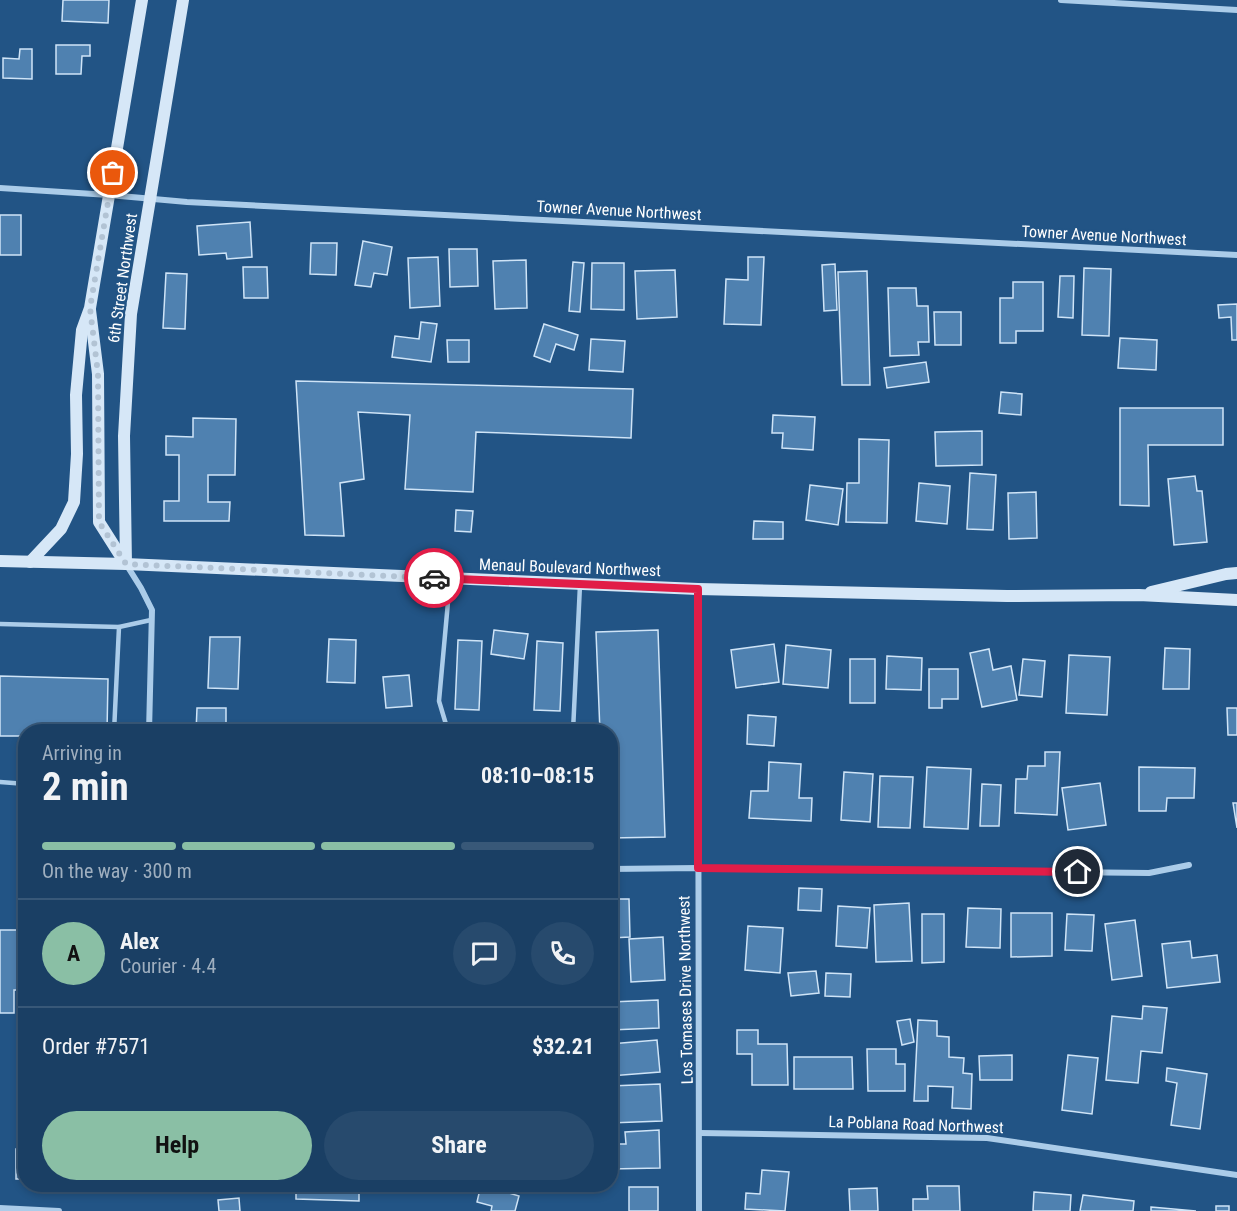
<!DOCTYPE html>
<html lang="en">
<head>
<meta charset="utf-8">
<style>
  :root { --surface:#1a3f64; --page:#274a6d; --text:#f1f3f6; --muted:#9fafbf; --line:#385878; --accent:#8abfa5 }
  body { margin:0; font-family:"Roboto Condensed",sans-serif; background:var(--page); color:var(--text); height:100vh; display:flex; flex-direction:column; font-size:22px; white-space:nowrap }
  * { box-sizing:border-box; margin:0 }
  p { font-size:20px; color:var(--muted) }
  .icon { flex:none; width:33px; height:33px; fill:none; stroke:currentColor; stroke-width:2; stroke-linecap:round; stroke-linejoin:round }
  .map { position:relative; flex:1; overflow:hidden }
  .details { position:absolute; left:18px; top:724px; width:600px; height:468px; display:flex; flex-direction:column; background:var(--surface); border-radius:24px; box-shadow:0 3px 9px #0003,0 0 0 2px var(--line) }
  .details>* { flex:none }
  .pin { position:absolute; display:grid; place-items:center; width:51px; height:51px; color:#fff; margin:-26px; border:3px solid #fff; border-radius:50%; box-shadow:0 2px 6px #0007 }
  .courier { position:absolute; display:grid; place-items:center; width:60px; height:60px; margin:-30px; border:4px solid #e11d48; border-radius:50%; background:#fff; color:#222; box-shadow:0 2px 8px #0007 }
  .overview em { font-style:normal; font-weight:700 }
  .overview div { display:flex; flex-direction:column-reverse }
  .overview { display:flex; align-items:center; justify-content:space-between; height:102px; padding:0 24px }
  h1 { font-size:39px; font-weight:700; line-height:45px }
  .bar { display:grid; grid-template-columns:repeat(4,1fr); gap:9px 6px; align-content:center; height:72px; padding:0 24px }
  .bar i { height:8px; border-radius:4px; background:var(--line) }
  .bar .current { background:var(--accent) }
  .bar p { grid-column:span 4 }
  .line { display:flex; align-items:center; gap:15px; padding:0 24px; border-top:2px solid var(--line) }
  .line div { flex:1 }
  .round { display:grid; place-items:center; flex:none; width:63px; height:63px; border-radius:32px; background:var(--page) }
  .primary-button { display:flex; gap:12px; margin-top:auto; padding:12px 24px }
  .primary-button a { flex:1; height:69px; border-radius:36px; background:var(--accent); color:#111; font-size:24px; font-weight:700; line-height:69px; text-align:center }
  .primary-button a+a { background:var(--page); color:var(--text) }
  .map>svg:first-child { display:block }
</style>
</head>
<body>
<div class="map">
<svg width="1237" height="1211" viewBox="0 0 1237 1211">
  <rect width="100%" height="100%" fill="#225485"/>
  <g fill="#4f81b0" stroke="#cfe4f7" stroke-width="1.5">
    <polygon points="63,0 109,0 108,23 62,21"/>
    <polygon points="56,45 90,45 90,56 82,56 81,74 56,74"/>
    <polygon points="20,49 32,49 32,79 3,78 3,58 19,59"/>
    <rect x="0" y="215" width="21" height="40"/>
    <polygon points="250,222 252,257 227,259 226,253 199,255 197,226"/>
    <polygon points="363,241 392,247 387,275 374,273 371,287 355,285"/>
    <polygon points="311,243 337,243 336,275 310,274"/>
    <polygon points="449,249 477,249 478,286 450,287"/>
    <polygon points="438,257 440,306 410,308 408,258"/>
    <polygon points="748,257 764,257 761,325 724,324 726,279 748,280"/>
    <polygon points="526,260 527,308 495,309 493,261"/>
    <polygon points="573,262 584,263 580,312 569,311"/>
    <polygon points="592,263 624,263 624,310 591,309"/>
    <polygon points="835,264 837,310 824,311 822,265"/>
    <polygon points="243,267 267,267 268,298 244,298"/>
    <polygon points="1084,268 1111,269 1109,336 1082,335"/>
    <polygon points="675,270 677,317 637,319 635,271"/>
    <polygon points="867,271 870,385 842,385 838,272"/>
    <polygon points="166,273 187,274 185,329 163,328"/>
    <polygon points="1060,276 1074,276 1073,318 1058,317"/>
    <polygon points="1013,282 1043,282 1043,331 1016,331 1016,343 1000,343 1000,298 1013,298"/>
    <polygon points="888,288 916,288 917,306 928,306 929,342 918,342 919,355 890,356"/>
    <polygon points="1237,304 1237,340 1232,340 1231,317 1219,318 1218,305"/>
    <polygon points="934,312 961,312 961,345 935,345"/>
    <polygon points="421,322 437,324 431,362 392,357 395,336 419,339"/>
    <polygon points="544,324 578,335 574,350 556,344 550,362 534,356"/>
    <polygon points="1120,338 1157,340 1156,370 1118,368"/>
    <polygon points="591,339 625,341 623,372 589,370"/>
    <polygon points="447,340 469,340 469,362 448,362"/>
    <polygon points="926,362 929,382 887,388 884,368"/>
    <polygon points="296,381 633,389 631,438 476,432 473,492 405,489 410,415 358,412 364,479 340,483 344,536 305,535"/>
    <polygon points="1001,392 1022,394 1021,415 999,413"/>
    <polygon points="1120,408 1223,408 1223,445 1148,445 1149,506 1120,505"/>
    <polygon points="773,415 815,417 813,450 782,448 783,433 772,433"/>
    <polygon points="193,418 236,419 235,475 208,475 208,502 230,502 229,521 164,521 164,501 179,501 179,455 166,455 166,436 193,437"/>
    <polygon points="982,431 982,465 936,466 935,432"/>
    <polygon points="859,439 889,440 887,523 846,522 847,483 859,483"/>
    <polygon points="970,473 996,475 993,530 967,529"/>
    <polygon points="1195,476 1197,491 1202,491 1207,542 1174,545 1168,479"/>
    <polygon points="919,483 950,486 947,524 916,521"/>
    <polygon points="810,485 843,489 838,525 806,520"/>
    <polygon points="1036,492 1037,538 1009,539 1008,493"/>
    <polygon points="456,510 473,511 471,532 455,531"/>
    <polygon points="754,521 783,522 783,539 753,539"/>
    <polygon points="494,630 528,634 524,659 491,654"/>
    <polygon points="658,630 665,837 610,838 610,732 600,732 596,632"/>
    <polygon points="210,637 240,637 238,689 208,688"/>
    <polygon points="329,639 356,640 355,683 327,682"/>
    <polygon points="458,640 482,641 479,710 455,709"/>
    <polygon points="537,641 563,643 560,711 534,710"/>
    <polygon points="774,644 779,682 736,688 731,650"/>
    <polygon points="786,645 831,650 828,688 783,684"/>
    <polygon points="1165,648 1190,649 1189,689 1163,689"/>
    <polygon points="989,649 993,670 1011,666 1017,700 982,707 970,653"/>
    <polygon points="1069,655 1110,657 1107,715 1066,713"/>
    <polygon points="887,656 922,658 921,690 886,689"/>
    <rect x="850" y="659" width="25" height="44"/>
    <polygon points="1023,659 1045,661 1042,697 1019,695"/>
    <polygon points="929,669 958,669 958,699 942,699 942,708 929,708"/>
    <polygon points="409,675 412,706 386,708 383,677"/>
    <polygon points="0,676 108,679 107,732 26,732 26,736 0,736"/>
    <polygon points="197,708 226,708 226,723 237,723 237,732 196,732"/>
    <polygon points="1227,708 1237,708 1237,735 1228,735"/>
    <polygon points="748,715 776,717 774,746 747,744"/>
    <polygon points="1045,752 1060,752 1057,815 1015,813 1016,779 1027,779 1028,766 1045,766"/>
    <polygon points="769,762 801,764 799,798 812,798 811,821 749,818 751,791 768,791"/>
    <polygon points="927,767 971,769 968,829 924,827"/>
    <polygon points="1139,767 1195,768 1194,798 1167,798 1166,811 1139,811"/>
    <polygon points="844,772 873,774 870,822 841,820"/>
    <polygon points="880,776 913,777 910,828 878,827"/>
    <polygon points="1100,783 1106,825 1068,830 1062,788"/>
    <polygon points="982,784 1001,785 999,826 980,826"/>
    <polygon points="1233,803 1237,803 1237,828"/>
    <polygon points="799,888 822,889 821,911 798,910"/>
    <polygon points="615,899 629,899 630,937 610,938 610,903 615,903"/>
    <polygon points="909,903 912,961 876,962 874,905"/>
    <polygon points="838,906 870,908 867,948 836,946"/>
    <polygon points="968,908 1001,909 1000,948 966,947"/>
    <polygon points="1011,913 1052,913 1052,956 1011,957"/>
    <polygon points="922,914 944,914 944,962 922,963"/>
    <polygon points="1067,914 1094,915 1092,951 1065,950"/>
    <polygon points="1135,920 1142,976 1112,980 1105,924"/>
    <polygon points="748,926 783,928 780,973 745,970"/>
    <polygon points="0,930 26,930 26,990 14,990 14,1013 0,1013"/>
    <polygon points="663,937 665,980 631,982 629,939"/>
    <polygon points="1190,941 1192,958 1217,955 1220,982 1167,988 1162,944"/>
    <polygon points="816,971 819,993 791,996 788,973"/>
    <polygon points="826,973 851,974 850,997 825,996"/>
    <polygon points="658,1000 659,1028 610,1030 610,1002"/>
    <polygon points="1143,1006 1167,1008 1162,1053 1141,1051 1138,1083 1106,1080 1112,1016 1142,1019"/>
    <polygon points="910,1019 914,1042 902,1045 897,1021"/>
    <polygon points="918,1020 937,1021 937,1036 949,1037 949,1057 964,1058 963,1073 972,1074 971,1109 952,1108 953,1087 928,1086 928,1101 914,1101"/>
    <polygon points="737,1030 758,1030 758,1044 787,1044 788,1085 752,1085 752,1054 737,1054"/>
    <polygon points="657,1040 660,1072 610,1076 610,1044"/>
    <polygon points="867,1049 896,1049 896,1064 905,1064 905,1091 868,1091"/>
    <polygon points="1012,1055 1012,1080 980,1080 979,1056"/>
    <polygon points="1068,1055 1098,1058 1092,1114 1062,1110"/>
    <polygon points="794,1057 852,1057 853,1089 794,1089"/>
    <polygon points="1167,1068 1207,1074 1200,1129 1171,1125 1177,1083 1166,1081"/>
    <polygon points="660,1084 662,1121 610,1123 610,1086"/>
    <polygon points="659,1130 660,1168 610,1169 610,1144 626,1144 625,1132"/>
    <rect x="16" y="1149" width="10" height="30"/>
    <polygon points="762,1170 789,1172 785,1211 745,1209 746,1193 760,1194"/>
    <polygon points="296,1185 359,1185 359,1201 296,1199"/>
    <polygon points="481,1185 519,1196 515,1211 491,1211 492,1206 477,1202"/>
    <polygon points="927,1186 959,1186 960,1211 913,1211 913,1199 928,1199"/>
    <rect x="629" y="1187" width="29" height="24"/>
    <polygon points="877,1188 878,1211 850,1211 849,1189"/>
    <polygon points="1034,1192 1071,1195 1070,1211 1033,1211"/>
    <polygon points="1083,1195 1134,1201 1133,1211 1080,1211"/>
    <polygon points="239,1198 240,1211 219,1211 218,1200"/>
    <rect x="1216" y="1206" width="13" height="5"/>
    <polygon points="1151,1207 1196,1211 1151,1211"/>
  </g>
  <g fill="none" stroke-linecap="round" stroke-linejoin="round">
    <g stroke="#abcce9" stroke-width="4.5">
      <polyline points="450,580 439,701 448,731 573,731 580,585"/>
      <polyline points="0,624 119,627 151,620"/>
      <polyline points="114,732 119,627"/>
      <polyline points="0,782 26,784"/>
    </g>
    <g stroke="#abcce9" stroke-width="6">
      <polyline points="1061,0 1237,10"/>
      <polyline points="0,188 109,195 187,202 1237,255"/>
      <polyline points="126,564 141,588 152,610 149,732"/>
      <polyline points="698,589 699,1211"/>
      <polyline points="610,869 698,868 1149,873 1189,865"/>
      <polyline points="700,1133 987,1138 1237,1175"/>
      <polyline points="0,1208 59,1211"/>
    </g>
    <g stroke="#d6e7f7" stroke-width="12">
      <polyline points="90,310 98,374 99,522 125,563"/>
      <polyline points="0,561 126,564 698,589 1007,596 1139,595 1237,600"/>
      <polyline points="30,562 61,529 74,502 77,454 76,395 82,330 90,308 142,0"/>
      <polyline points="126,564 124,436 131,314 183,0"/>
      <polyline points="1151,592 1226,574 1237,573"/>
    </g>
  </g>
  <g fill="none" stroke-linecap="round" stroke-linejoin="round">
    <polyline stroke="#b2c3d4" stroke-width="6" stroke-dasharray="0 10.8" points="113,173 90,308 98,374 99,522 126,564 434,578"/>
    <polyline stroke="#e11d48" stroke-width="8" points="434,578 698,589 698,868 1078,872"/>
  </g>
  <g text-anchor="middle" stroke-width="4.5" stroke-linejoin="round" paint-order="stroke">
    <g font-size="16" fill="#fff" stroke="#225485">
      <text transform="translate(619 210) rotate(3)" y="6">Towner Avenue Northwest</text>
      <text transform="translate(1104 235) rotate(3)" y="6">Towner Avenue Northwest</text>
      <text transform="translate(122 278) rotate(-82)" y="6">6th Street Northwest</text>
      <text transform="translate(570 567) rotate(2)" y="6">Menaul Boulevard Northwest</text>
      <text transform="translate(685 990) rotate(-91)" y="6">Los Tomases Drive Northwest</text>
      <text transform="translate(916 1124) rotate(2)" y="6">La Poblana Road Northwest</text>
    </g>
  </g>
</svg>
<div class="pin" style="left:113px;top:173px;background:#ea580c"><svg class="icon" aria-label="bag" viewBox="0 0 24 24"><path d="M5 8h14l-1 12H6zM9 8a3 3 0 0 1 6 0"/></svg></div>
<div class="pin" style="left:1078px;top:872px;background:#1f2937"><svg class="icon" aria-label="home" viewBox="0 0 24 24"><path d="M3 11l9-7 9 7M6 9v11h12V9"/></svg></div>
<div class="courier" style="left:434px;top:578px"><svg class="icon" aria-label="car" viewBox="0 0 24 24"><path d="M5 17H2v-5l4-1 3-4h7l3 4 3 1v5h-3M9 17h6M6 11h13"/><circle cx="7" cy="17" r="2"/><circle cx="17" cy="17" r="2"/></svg></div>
<section class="details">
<div class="overview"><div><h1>2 min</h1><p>Arriving in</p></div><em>08:10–08:15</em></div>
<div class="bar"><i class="current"></i><i class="current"></i><i class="current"></i><i></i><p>On the way · 300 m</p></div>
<div class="line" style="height:108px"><b class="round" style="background:var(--accent);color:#111">A</b><div><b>Alex</b><p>Courier · 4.4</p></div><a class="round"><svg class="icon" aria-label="chat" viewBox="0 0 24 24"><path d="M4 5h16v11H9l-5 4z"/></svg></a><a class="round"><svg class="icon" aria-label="phone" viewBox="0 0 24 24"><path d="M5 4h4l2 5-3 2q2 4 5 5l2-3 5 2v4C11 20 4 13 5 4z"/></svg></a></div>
<div class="line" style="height:78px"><div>Order #7571</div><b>$32.21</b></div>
<div class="primary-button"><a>Help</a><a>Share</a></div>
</section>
</div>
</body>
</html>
